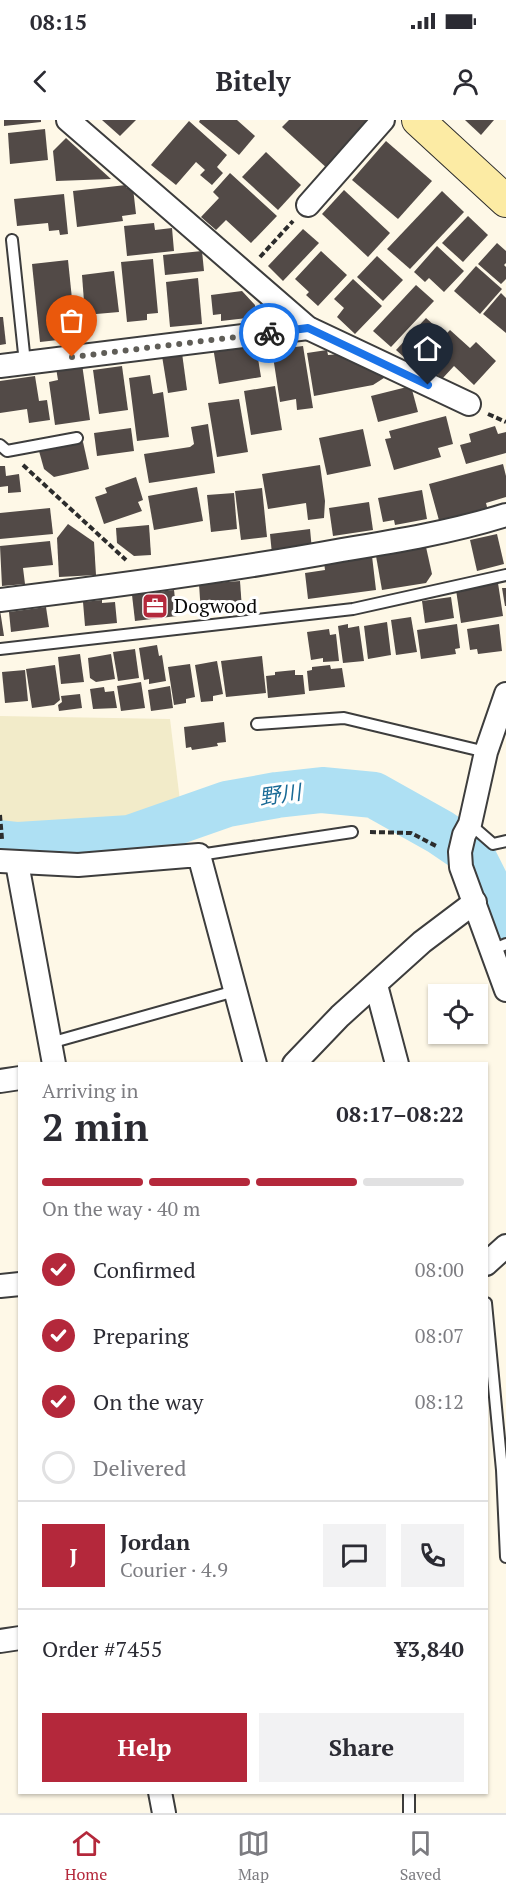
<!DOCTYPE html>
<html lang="en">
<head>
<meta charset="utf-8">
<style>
  :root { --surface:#fff; --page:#f2f2f3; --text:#2b2b33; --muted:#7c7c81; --line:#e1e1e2; --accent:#b4283b }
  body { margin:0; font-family:"PT Serif","Noto Sans JP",serif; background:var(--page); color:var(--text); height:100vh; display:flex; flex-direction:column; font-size:22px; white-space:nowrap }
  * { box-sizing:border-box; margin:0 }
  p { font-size:20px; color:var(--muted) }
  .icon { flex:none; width:33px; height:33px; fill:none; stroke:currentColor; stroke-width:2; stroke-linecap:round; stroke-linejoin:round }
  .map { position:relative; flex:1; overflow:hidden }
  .details { position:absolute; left:18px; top:942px; width:470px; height:732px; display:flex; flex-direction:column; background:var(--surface); border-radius:0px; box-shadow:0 2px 4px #0004 }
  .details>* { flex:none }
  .controls { position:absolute; left:428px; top:864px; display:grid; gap:12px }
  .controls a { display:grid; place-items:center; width:60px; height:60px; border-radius:0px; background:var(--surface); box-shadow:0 2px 4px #0004; font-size:30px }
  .pin { position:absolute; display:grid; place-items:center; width:51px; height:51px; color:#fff; margin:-62px -26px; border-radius:50% 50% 50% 0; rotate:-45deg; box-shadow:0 0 6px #0007 }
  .pin .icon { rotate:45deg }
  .courier { position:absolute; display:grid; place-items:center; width:60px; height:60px; margin:-30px; border:4px solid #1a73e8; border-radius:50%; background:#fff; color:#222; box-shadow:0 2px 8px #0007 }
  .overview em { font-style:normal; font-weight:600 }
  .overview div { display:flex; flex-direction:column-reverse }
  .overview { display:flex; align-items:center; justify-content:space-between; height:102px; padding:0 24px }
  h1 { font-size:39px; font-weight:600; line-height:45px }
  .bar { display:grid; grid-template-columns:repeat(4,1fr); gap:9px 6px; align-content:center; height:72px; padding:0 24px }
  .bar i { height:8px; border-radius:4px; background:var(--line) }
  .bar .current { background:var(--accent) }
  .bar p { grid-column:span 4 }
  .line { display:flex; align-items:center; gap:15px; padding:0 24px; border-top:2px solid var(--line) }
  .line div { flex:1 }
  .round { display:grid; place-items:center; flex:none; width:63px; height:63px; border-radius:0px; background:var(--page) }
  ol { padding:0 24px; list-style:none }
  li { display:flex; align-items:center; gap:18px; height:66px }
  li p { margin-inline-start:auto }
  li .icon { padding:6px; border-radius:50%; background:var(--accent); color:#fff; stroke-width:4 }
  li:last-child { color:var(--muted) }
  li i { width:33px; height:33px; border:3px solid var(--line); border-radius:50% }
  .action { display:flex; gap:12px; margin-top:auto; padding:12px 24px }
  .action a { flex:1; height:69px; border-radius:0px; background:var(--accent); color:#fff; font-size:24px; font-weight:600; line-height:69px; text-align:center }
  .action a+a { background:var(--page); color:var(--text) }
  .status { display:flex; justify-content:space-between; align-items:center; height:42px; padding:0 30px; background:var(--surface); direction:ltr }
  .status svg { height:16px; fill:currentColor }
  header { display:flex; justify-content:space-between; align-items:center; height:78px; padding:0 24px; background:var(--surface); font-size:27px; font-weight:600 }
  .dock { display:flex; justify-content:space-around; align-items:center; height:84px; border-top:2px solid var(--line); background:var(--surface); font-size:16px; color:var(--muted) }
  .dock a { display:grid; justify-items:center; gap:3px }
  .dock .current { color:var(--accent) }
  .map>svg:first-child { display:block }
</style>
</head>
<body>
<div class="status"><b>08:15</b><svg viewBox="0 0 49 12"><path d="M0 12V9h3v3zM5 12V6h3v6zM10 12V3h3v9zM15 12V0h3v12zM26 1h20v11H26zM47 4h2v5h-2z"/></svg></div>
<header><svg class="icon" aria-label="back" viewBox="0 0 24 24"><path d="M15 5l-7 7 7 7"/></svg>Bitely<svg class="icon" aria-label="person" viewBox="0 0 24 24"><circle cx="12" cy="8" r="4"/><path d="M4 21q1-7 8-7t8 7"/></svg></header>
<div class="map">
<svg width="506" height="1693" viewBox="0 0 506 1693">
  <rect width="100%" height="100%" fill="#fef8e7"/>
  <polygon fill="#f2ebc9" points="0,596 170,599 181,689 107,709 0,704"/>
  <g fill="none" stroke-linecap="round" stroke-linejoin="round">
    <polyline stroke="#aee0f3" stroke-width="46" points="0,723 18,725 130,718 227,684 277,675 322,670 374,675 440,712 471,733 506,803"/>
  </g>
  <g fill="#524a47">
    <polygon points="4,0 41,0 41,2 4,6"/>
    <polygon points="102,0 136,0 120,16"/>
    <polygon points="200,0 237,0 255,16 239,35 199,2"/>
    <polygon points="289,0 368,0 329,50 282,7"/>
    <polygon points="465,0 494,0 481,15"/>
    <polygon points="189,1 227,35 217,47 223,53 212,65 200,55 205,50 196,42 176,65 151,45"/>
    <polygon points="45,9 48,40 10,44 8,13"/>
    <polygon points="66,18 111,59 56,61 53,31"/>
    <polygon points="386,21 432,61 398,99 352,60"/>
    <polygon points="266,32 301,65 278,90 242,57"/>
    <polygon points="230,53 277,96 251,123 226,100 216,110 201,97 219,78 213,72"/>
    <polygon points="126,65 126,68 133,68 136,94 122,96 123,101 77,107 73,71"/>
    <polygon points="344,70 390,113 368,137 322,94"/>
    <polygon points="442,71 464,92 410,149 387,129"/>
    <polygon points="64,74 68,114 60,115 59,110 49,111 48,103 17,106 14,79"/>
    <polygon points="468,96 488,115 463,142 442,123"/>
    <polygon points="154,103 155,110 172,108 174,131 127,136 124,106"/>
    <polygon points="303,109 319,123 283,161 268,146"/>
    <polygon points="497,123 506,131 506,143 504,145 506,147 506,159 501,164 478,144"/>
    <polygon points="437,126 464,151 444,172 429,158 425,162 414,152"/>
    <polygon points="202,131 204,151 165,155 163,135"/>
    <polygon points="321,131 347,155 318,186 306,175 309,172 295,159"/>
    <polygon points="377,136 403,160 383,181 357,157"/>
    <polygon points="153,139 158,193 147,194 147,200 127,202 121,142"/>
    <polygon points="68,140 76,218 40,222 32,144"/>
    <polygon points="476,146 502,169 480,194 454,171"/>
    <polygon points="114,151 119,192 85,195 82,155"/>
    <polygon points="198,158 202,204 170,207 166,162"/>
    <polygon points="353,159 382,186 355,214 337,197 344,188 334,179"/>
    <polygon points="416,165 434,181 391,227 373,211"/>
    <polygon points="242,171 255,185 256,197 221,201 221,194 213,195 211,175"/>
    <polygon points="501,173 506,178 506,213 483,194"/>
    <polygon points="0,197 3,197 6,224 0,225"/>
    <polygon points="426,198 445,215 450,210 470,228 476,222 496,241 474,265 454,246 442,259 422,240 415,247 396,230"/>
    <polygon points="255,220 261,257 219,264 213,227"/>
    <polygon points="303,226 313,288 297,290 296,279 280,282 272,230"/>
    <polygon points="327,230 328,235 353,233 355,243 367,240 387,256 373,265 314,276 307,233"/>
    <polygon points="182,233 187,270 168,273 162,236"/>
    <polygon points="82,244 90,300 55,305 49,262 58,260 56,248"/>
    <polygon points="122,246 128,290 99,294 93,250"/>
    <polygon points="150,255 153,274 163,272 169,317 137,321 129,258"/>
    <polygon points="35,256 39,281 47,280 50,300 29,303 27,289 0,293 0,261"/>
    <polygon points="275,266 282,310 251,315 244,271"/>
    <polygon points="411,266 418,292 378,302 371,276"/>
    <polygon points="239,279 248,332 217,337 208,283"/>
    <polygon points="446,296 453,324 438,328 441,337 394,350 385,319 391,318 389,311"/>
    <polygon points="208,304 215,353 149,363 144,334 190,327 194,324 191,307"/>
    <polygon points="495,306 498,314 506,312 506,333 466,344 460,325 471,322 469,314"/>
    <polygon points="131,308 134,331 97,336 94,313"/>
    <polygon points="363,309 371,346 327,355 319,318"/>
    <polygon points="83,322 89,349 54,357 44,349 39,331"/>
    <polygon points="503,344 506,356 506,377 486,383 488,391 440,404 429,364"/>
    <polygon points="320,345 325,381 324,398 308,400 306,383 268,389 262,354"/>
    <polygon points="0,346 5,346 6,356 19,354 21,372 8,373 8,366 0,367"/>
    <polygon points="136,357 143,380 138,382 142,391 104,404 95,377 107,373 105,368"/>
    <polygon points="197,367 203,401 154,410 148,376"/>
    <polygon points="262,368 267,417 241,420 235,371"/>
    <polygon points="422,370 427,399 395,405 394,400 383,402 378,378"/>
    <polygon points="234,373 237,409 211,412 207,375"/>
    <polygon points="369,382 373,410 333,416 329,388"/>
    <polygon points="50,388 53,414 0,419 0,393"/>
    <polygon points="68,404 94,422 96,455 59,457 57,418"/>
    <polygon points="149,405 151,435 134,436 117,423 116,408"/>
    <polygon points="310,409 312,430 272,434 270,414"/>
    <polygon points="497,414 504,444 477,451 470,420"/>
    <polygon points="50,421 53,445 23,448 25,464 2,466 0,426"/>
    <polygon points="426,427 432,454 426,463 382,470 376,436"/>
    <polygon points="372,436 376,470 308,479 305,453 325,450 324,442"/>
    <polygon points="240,461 242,489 201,493 199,464"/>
    <polygon points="498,463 503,496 461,503 456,470"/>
    <polygon points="502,468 506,468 506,486 505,486"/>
    <polygon points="174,470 177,496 135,501 132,475"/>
    <polygon points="451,477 454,498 425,503 422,481"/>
    <polygon points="102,480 102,483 115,482 117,503 85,506 83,482"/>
    <polygon points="46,487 49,507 11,512 9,492"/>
    <polygon points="0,490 4,516 0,516"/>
    <polygon points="411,497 417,532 396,535 391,500"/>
    <polygon points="387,502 391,535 368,539 364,506"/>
    <polygon points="348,504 348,508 359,506 364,541 343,543 338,506"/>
    <polygon points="457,504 460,528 455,529 456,534 421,539 417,510"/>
    <polygon points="499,504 502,531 478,534 477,529 470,530 467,509"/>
    <polygon points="329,509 330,515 336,514 339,541 323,542 323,538 311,540 307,512"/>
    <polygon points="157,525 159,536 162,535 166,561 149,564 149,559 144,560 139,528"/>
    <polygon points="135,529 139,558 118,561 113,532"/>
    <polygon points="80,534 84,562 61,564 58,537"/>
    <polygon points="111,534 115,559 96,562 90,558 88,538"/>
    <polygon points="262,536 266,573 226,577 221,541"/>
    <polygon points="217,541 223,574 213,576 213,581 201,582 195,545"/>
    <polygon points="190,544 195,577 186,579 186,583 174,585 168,547"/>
    <polygon points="55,545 60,580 54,585 32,588 26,549"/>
    <polygon points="330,545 331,549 342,548 345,567 309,571 307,551 312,550 312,547"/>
    <polygon points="25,550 28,581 5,583 2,552"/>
    <polygon points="295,550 295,555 303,555 305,574 268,578 266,556 275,555 275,552"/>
    <polygon points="141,562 145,588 121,591 117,566"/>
    <polygon points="170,566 173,588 151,591 148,570"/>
    <polygon points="104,567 105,572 114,571 117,588 93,589 90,569"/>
    <polygon points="80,574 82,588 59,591 58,585 62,582 61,576"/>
    <polygon points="224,602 226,622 217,623 218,626 192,630 191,627 186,628 184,607"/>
  </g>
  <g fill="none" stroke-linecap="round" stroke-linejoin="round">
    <g stroke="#3d3d3d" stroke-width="14">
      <g id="lane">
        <polyline points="12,120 25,243"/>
        <polyline points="0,325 7,331 77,318"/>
        <polyline points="0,529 353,489 506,455"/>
        <polyline points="257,604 344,598 486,632"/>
        <polyline points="470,704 493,724 506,721"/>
        <polyline points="199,735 352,712"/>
        <polyline points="492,830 506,824"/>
        <polyline points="50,923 235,871"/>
        <polyline points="486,1183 502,1350 506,1437"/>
        <polyline points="409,1672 409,1693"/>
      </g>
    </g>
    <g stroke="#3d3d3d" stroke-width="26">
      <g id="street">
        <polyline points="68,0 308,208 469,284"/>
        <polyline points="308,85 383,0"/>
        <polyline points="0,246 308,208"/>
        <path d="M 0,480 C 114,466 228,451 342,430 C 397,421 452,412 506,395"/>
        <polyline points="506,574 486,632 470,704 464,715 460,732 461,747 506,870"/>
        <polyline points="0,741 78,745 199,735 255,944"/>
        <polyline points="17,743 54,944"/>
        <polyline points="376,865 397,944"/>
        <polyline points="294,944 340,896 422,822 475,782"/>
        <polyline points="0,961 20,958"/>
        <polyline points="486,1144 506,1126"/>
        <polyline points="0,1166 20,1164"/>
        <polyline points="0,1521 20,1518"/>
        <polyline points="160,1672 164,1693"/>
      </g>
    </g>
    <g stroke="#2c2c2c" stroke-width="34">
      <polyline id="secondary" points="418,0 506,81"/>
    </g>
    <g stroke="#2c2c2c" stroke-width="4" stroke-dasharray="6 3" stroke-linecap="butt">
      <polyline points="260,137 293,101"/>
      <polyline points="488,294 506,302"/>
      <polyline points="23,345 126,440"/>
      <polyline points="0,695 2,719"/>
      <polyline points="370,712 411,713 438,727"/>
    </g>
    <use href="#lane" stroke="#fff" stroke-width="10"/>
    <use href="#street" stroke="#fff" stroke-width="22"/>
    <use href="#secondary" stroke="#fceba4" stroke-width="32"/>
  </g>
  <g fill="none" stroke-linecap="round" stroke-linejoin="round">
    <polyline stroke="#5f5d57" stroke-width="6" stroke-dasharray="0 10.8" points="72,237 269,213"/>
    <polyline stroke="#1a73e8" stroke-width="8" points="269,213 308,208 428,265"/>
  </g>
  <defs>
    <g id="office-square" transform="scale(1.35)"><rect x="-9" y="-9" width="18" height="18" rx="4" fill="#b4283b" stroke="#fff"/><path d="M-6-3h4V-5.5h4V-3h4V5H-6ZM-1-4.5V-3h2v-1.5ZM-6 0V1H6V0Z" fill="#fff"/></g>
  </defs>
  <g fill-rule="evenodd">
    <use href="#office-square" x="155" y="486"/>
  </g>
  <g text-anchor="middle" stroke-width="6" stroke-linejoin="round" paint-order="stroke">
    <g font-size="20" fill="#0a0a0a" stroke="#fff" text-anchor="start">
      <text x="174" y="493">Dogwood</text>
    </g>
    <g font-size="21" font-style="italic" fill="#196a96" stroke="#fff">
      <text transform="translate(280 675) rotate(-8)" y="7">野川</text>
    </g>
  </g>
</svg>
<div class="controls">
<a><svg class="icon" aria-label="locate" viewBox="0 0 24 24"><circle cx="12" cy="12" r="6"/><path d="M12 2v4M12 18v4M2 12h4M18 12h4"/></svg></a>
</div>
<div class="pin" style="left:72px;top:237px;background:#ea580c"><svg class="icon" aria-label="bag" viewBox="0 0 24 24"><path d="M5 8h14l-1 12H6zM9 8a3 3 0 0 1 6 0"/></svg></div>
<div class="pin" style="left:428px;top:265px;background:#1f2937"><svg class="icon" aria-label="home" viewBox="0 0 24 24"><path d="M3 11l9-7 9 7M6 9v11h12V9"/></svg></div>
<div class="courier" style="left:269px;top:213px"><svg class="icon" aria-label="bike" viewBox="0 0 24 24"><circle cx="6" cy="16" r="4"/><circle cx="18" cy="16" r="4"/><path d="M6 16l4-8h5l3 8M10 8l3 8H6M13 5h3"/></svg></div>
<section class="details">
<div class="overview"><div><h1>2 min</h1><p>Arriving in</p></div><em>08:17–08:22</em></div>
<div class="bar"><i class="current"></i><i class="current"></i><i class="current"></i><i></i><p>On the way · 40 m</p></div>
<ol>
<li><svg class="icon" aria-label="check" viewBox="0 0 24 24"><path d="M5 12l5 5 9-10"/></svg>Confirmed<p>08:00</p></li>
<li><svg class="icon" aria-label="check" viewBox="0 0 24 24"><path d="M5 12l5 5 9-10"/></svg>Preparing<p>08:07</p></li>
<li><svg class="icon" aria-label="check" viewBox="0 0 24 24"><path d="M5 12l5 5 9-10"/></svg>On the way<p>08:12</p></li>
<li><i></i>Delivered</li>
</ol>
<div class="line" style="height:108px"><b class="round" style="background:var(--accent);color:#fff">J</b><div><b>Jordan</b><p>Courier · 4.9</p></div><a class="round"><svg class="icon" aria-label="chat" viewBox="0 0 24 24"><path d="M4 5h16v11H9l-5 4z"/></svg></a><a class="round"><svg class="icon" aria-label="phone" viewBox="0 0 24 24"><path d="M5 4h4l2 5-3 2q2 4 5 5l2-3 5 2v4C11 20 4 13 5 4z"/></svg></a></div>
<div class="line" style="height:78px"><div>Order #7455</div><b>¥3,840</b></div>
<div class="action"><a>Help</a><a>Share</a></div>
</section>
</div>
<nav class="dock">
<a class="current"><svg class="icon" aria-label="home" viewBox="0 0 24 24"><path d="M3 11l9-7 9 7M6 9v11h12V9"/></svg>Home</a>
<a><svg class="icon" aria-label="map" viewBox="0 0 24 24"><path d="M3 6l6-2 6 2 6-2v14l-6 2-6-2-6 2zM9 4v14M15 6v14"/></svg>Map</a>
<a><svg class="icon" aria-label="saved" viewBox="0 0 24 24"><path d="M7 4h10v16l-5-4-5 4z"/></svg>Saved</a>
</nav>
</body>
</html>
